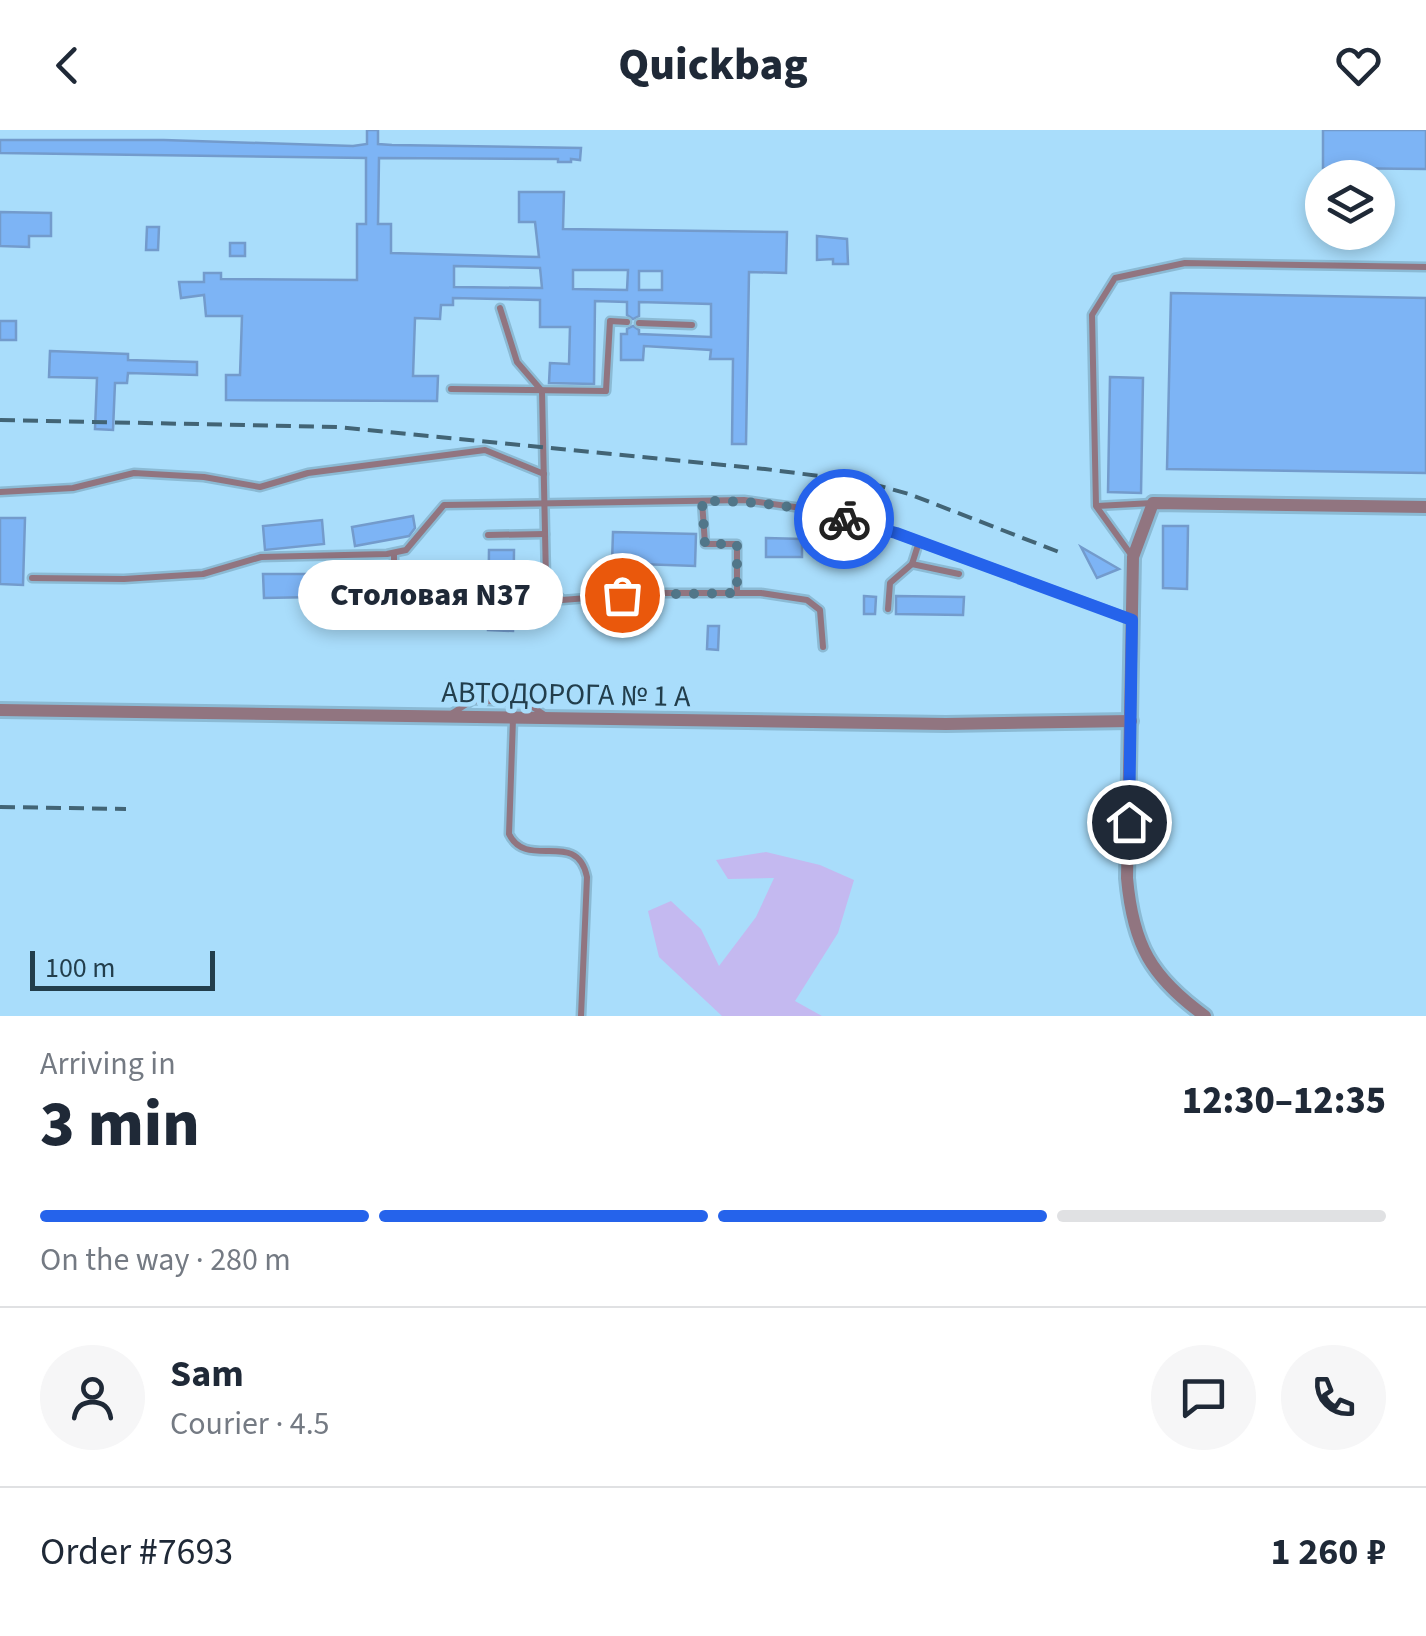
<!DOCTYPE html>
<html lang="en">
<head>
<meta charset="utf-8">
<style>
  :root { --surface:#fff; --page:#f6f6f7; --text:#1f2937; --muted:#747a83; --line:#e0e1e3; --accent:#2563eb }
  body { margin:0; font-family:"Source Sans 3",sans-serif; background:var(--page); color:var(--text); height:100vh; display:flex; flex-direction:column; font-size:38px; white-space:nowrap }
  * { box-sizing:border-box; margin:0 }
  p { font-size:32px; color:var(--muted) }
  .icon { flex:none; width:55px; height:55px; fill:none; stroke:currentColor; stroke-width:2; stroke-linecap:round; stroke-linejoin:round }
  .map { position:relative; height:886px; overflow:hidden }
  .drawer { display:flex; flex-direction:column; background:var(--surface); flex:1 }
  .drawer>* { flex:none }
  .buttons { position:absolute; left:1305px; top:30px; display:grid; gap:20px }
  .buttons a { display:grid; place-items:center; width:90px; height:90px; border-radius:50%; background:var(--surface); box-shadow:0 5px 15px #0003; font-size:50px }
  .scale { position:absolute; left:30px; bottom:25px; width:185px; box-sizing:border-box; padding-left:10px; border:5px solid #223e4c; border-top:0; font-size:28px; line-height:35px; white-space:nowrap; color:#223e4c; -webkit-text-stroke:8px #a9ddfb; paint-order:stroke }
  .pin { position:absolute; display:grid; place-items:center; width:85px; height:85px; color:#fff; margin:-42px; border:5px solid #fff; border-radius:50%; box-shadow:0 2px 10px #0007 }
  .courier { position:absolute; display:grid; place-items:center; width:100px; height:100px; margin:-50px; border:8px solid #2563eb; border-radius:50%; background:#fff; color:#222; box-shadow:0 2px 12px #0007 }
  .bubble { position:absolute; height:70px; border-radius:35px; background:var(--surface); box-shadow:0 5px 15px #0003; font-size:32px; font-weight:800; line-height:70px; text-align:center }
  .summary em { font-style:normal; font-weight:800 }
  .summary div { display:flex; flex-direction:column-reverse }
  .summary { display:flex; align-items:center; justify-content:space-between; height:170px; padding:0 40px }
  h1 { font-size:65px; font-weight:800; line-height:75px }
  .bar { display:grid; grid-template-columns:repeat(4,1fr); gap:15px 10px; align-content:center; height:120px; padding:0 40px }
  .bar i { height:12px; border-radius:8px; background:var(--line) }
  .bar .current { background:var(--accent) }
  .bar p { grid-column:span 4 }
  .line { display:flex; align-items:center; gap:25px; padding:0 40px; border-top:2px solid var(--line) }
  .line div { flex:1 }
  .round { display:grid; place-items:center; flex:none; width:105px; height:105px; border-radius:52px; background:var(--page) }
  header { display:flex; justify-content:space-between; align-items:center; height:130px; padding:0 40px; background:var(--surface); font-size:45px; font-weight:800 }
  .map>svg:first-child { display:block }
</style>
</head>
<body>
<header><svg class="icon" aria-label="back" viewBox="0 0 24 24"><path d="M15 5l-7 7 7 7"/></svg>Quickbag<svg class="icon" aria-label="heart" viewBox="0 0 24 24"><path d="M12 20l-8-8c-3-5 5-10 8-4 3-6 11-1 8 4z"/></svg></header>
<div class="map">
<svg width="1426" height="886" viewBox="0 0 1426 886">
  <rect width="100%" height="100%" fill="#a9ddfb"/>
  <polygon fill="#c4b9f0" points="766,722 820,735 854,750 838,803 795,871 822,886 722,886 659,827 648,781 671,771 701,799 719,836 756,787 774,748 728,749 716,730"/>
  <g fill="#7db4f5" stroke="#739bcc" stroke-width="2.5" fill-rule="evenodd">
    <path d="M 367,0 L 378,0 L 378,14 L 392,15 L 581,18 L 580,30 L 571,29 L 571,32 L 558,32 L 558,29 L 379,28 L 378,94 L 391,94 L 391,123 L 539,127 L 535,92 L 519,92 L 519,62 L 564,62 L 563,99 L 787,102 L 786,143 L 749,142 L 746,314 L 732,314 L 733,229 L 710,229 L 711,220 L 644,216 L 643,230 L 621,230 L 621,204 L 627,204 L 627,199 L 633,196 L 639,200 L 639,204 L 711,207 L 711,174 L 639,172 L 639,186 L 633,189 L 627,185 L 627,172 L 595,171 L 594,254 L 549,253 L 550,233 L 569,234 L 570,197 L 540,197 L 540,170 L 453,168 L 453,175 L 441,175 L 440,189 L 415,188 L 413,246 L 438,246 L 437,271 L 226,270 L 226,245 L 240,245 L 242,186 L 206,186 L 204,165 L 181,168 L 179,152 L 204,152 L 204,143 L 221,143 L 221,149 L 357,150 L 357,94 L 366,94 L 366,28 L 0,23 L 0,10 L 164,10 L 353,16 L 367,14 ZM 454,136 L 540,138 L 542,158 L 454,157 ZM 573,140 L 628,140 L 627,160 L 573,159 ZM 639,141 L 662,141 L 662,160 L 639,160 Z"/>
    <polygon points="1323,0 1426,0 1426,39 1323,38"/>
    <polygon points="0,82 51,83 51,106 29,106 29,117 0,116"/>
    <polygon points="147,97 159,97 158,120 146,120"/>
    <polygon points="817,106 847,109 848,134 833,134 833,129 817,130"/>
    <rect x="230" y="113" width="15" height="13"/>
    <polygon points="1171,163 1426,168 1426,343 1167,339"/>
    <rect x="0" y="191" width="16" height="19"/>
    <polygon points="50,221 128,224 128,230 197,232 197,245 128,243 127,253 115,253 113,300 95,299 97,248 49,247"/>
    <polygon points="1110,247 1143,248 1141,363 1108,362"/>
    <polygon points="413,386 415,398 409,406 355,416 352,397"/>
    <polygon points="0,388 25,388 23,455 0,454"/>
    <polygon points="322,390 324,414 265,420 263,396"/>
    <polygon points="1163,396 1188,396 1187,459 1163,458"/>
    <polygon points="613,402 696,404 695,436 612,433"/>
    <polygon points="766,408 802,409 802,427 766,427"/>
    <polygon points="1081,417 1119,439 1097,448"/>
    <polygon points="489,420 514,420 513,501 488,500"/>
    <polygon points="263,444 315,444 315,467 264,468"/>
    <polygon points="339,445 387,447 386,471 338,469"/>
    <polygon points="864,466 876,467 875,484 864,484"/>
    <polygon points="896,466 964,467 963,485 896,484"/>
    <polygon points="708,496 719,496 718,520 707,519"/>
  </g>
  <g fill="none" stroke-linecap="round" stroke-linejoin="round">
    <g stroke="#8bbad4" stroke-width="11">
      <g id="lane">
        <polyline points="500,178 517,232 542,261 546,449 562,470 651,463 761,463 807,470 820,480 823,517"/>
        <polyline points="639,193 692,195"/>
        <polyline points="451,259 606,261 610,191 627,192"/>
        <polyline points="0,362 73,358 134,343 204,347 260,357 308,343 485,320 544,344"/>
        <polyline points="702,371 705,414 737,414 737,463"/>
        <polyline points="1097,376 1153,373"/>
        <polyline points="488,405 545,404"/>
        <polyline points="394,423 394,476"/>
        <polyline points="1132,426 1096,376 1092,185 1115,148 1185,133 1426,137"/>
        <polyline points="912,434 959,444"/>
        <polyline points="32,448 124,449 203,444 261,427 387,424 406,420 444,375 744,370 809,379 896,403 1130,489"/>
        <polyline points="888,479 890,453 912,434 919,412"/>
        <polyline points="451,584 473,570 527,573 546,586"/>
        <path d="M 513,589 L 509,704 C 527,741 577,698 587,747 L 581,886"/>
      </g>
    </g>
    <g stroke="#8bbad4" stroke-width="18">
      <g id="street">
        <polyline points="0,580 946,594 1131,591"/>
        <path d="M 1205,886 C 1151,847 1133,815 1127,748 L 1133,427 L 1153,373 L 1426,377"/>
      </g>
    </g>
    <use href="#lane" stroke="#917580" stroke-width="6"/>
    <use href="#street" stroke="#917580" stroke-width="12"/>
    <g stroke="#426475" stroke-width="4" stroke-dasharray="15 8" stroke-linecap="butt">
      <polyline points="0,290 338,297 765,339 865,352 909,364 1059,422"/>
      <polyline points="0,677 126,679"/>
    </g>
  </g>
  <g fill="none" stroke-linecap="round" stroke-linejoin="round">
    <path stroke="#517689" stroke-width="10" stroke-dasharray="0 18" d="M 622,465 L 737,463 L 737,414 L 705,414 L 702,371 C 751,371 796,375 844,389"/>
    <polyline stroke="#2563eb" stroke-width="12" points="844,389 896,403 1132,490 1129,692"/>
  </g>
  <g text-anchor="middle" stroke-width="9" stroke-linejoin="round" paint-order="stroke">
    <g font-size="30" fill="#223e4c" stroke="#a9ddfb">
      <text transform="translate(566 564) rotate(1)" y="10">АВТОДОРОГА № 1 А</text>
    </g>
  </g>
</svg>
<div class="buttons">
<a><svg class="icon" aria-label="layers" viewBox="0 0 24 24"><path d="M12 4l9 5-9 5-9-5zM3 14l9 5 9-5"/></svg></a>
</div>
<div class="scale">100 m</div>
<div class="pin" style="left:622px;top:465px;background:#ea580c"><svg class="icon" aria-label="bag" viewBox="0 0 24 24"><path d="M5 8h14l-1 12H6zM9 8a3 3 0 0 1 6 0"/></svg></div>
<div class="pin" style="left:1129px;top:692px;background:#1f2937"><svg class="icon" aria-label="home" viewBox="0 0 24 24"><path d="M3 11l9-7 9 7M6 9v11h12V9"/></svg></div>
<div class="courier" style="left:844px;top:389px"><svg class="icon" aria-label="bike" viewBox="0 0 24 24"><circle cx="6" cy="16" r="4"/><circle cx="18" cy="16" r="4"/><path d="M6 16l4-8h5l3 8M10 8l3 8H6M13 5h3"/></svg></div>
<div class="bubble" style="left:298px;top:430px;width:265px">Столовая N37</div>
</div>
<section class="drawer">
<div class="summary"><div><h1>3 min</h1><p>Arriving in</p></div><em>12:30–12:35</em></div>
<div class="bar"><i class="current"></i><i class="current"></i><i class="current"></i><i></i><p>On the way · 280 m</p></div>
<div class="line" style="height:180px"><a class="round"><svg class="icon" aria-label="person" viewBox="0 0 24 24"><circle cx="12" cy="8" r="4"/><path d="M4 21q1-7 8-7t8 7"/></svg></a><div><b>Sam</b><p>Courier · 4.5</p></div><a class="round"><svg class="icon" aria-label="chat" viewBox="0 0 24 24"><path d="M4 5h16v11H9l-5 4z"/></svg></a><a class="round"><svg class="icon" aria-label="phone" viewBox="0 0 24 24"><path d="M5 4h4l2 5-3 2q2 4 5 5l2-3 5 2v4C11 20 4 13 5 4z"/></svg></a></div>
<div class="line" style="height:130px"><div>Order #7693</div><b>1 260 ₽</b></div>
</section>
</body>
</html>
